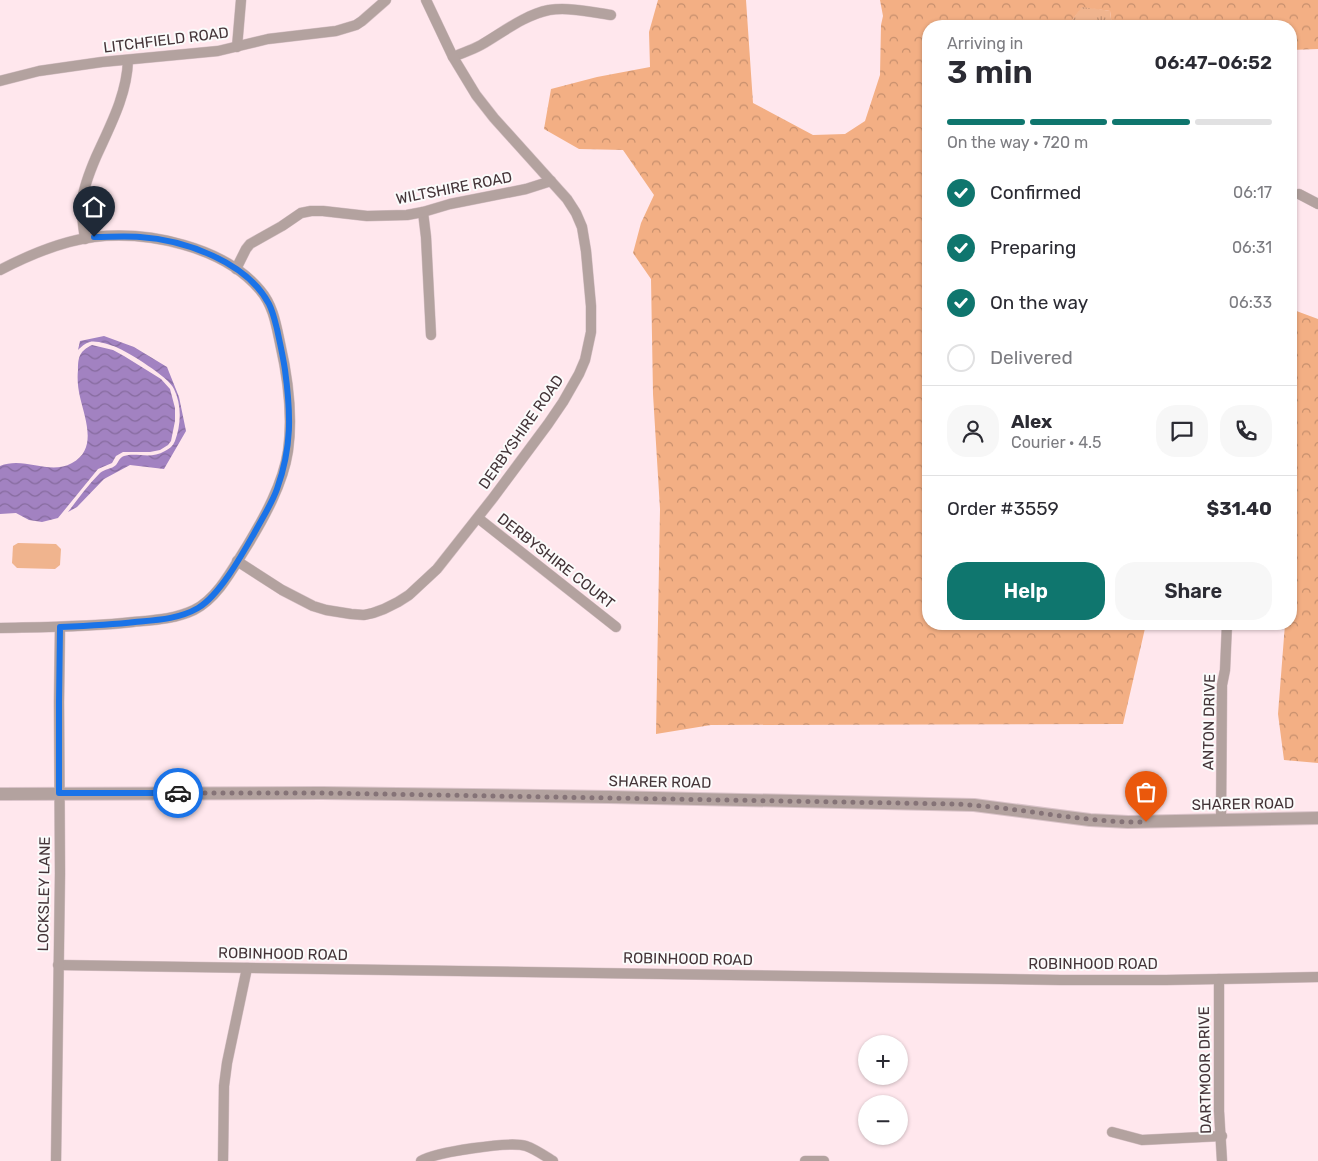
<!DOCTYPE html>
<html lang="en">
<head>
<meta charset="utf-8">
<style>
  :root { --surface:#fff; --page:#f7f7f7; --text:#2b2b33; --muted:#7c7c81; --line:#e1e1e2; --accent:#0f766e }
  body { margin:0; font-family:Rubik,sans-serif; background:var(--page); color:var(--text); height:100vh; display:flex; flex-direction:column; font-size:19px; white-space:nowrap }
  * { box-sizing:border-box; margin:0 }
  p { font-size:16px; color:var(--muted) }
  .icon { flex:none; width:28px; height:28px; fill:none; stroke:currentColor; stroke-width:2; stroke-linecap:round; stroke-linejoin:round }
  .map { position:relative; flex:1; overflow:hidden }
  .drawer { position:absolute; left:922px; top:20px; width:375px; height:610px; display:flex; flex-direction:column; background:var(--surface); border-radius:20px; box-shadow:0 1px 4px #0004 }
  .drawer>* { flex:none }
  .tools { position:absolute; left:858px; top:1035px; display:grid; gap:10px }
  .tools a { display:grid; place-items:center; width:50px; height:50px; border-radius:50%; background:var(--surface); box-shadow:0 1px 4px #0004; font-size:25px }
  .pin { position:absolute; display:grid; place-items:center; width:42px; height:42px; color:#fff; margin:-51px -21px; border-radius:50% 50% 50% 0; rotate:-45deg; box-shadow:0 0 5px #0007 }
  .pin .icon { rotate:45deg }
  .courier { position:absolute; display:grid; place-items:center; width:50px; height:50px; margin:-25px; border:4px solid #1a73e8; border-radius:50%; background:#fff; color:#222; box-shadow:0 1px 6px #0007 }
  .headline em { font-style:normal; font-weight:600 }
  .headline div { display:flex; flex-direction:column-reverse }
  .headline { display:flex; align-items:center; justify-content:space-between; height:85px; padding:0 25px }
  h1 { font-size:32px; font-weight:600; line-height:38px }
  .bar { display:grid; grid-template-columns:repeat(4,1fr); gap:8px 5px; align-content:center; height:60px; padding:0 25px }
  .bar i { height:6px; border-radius:4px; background:var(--line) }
  .bar .current { background:var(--accent) }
  .bar p { grid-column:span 4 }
  .line { display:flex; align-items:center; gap:12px; padding:0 25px; border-top:1px solid var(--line) }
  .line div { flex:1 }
  .round { display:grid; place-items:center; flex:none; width:52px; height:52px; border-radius:20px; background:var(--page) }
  ol { padding:0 25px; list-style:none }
  li { display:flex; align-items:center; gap:15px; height:55px }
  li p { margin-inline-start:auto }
  li .icon { padding:5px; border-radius:50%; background:var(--accent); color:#fff; stroke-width:4 }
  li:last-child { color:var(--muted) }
  li i { width:28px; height:28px; border:2px solid var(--line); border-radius:50% }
  .action { display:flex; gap:10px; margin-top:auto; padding:10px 25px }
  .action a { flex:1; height:58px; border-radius:20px; background:var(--accent); color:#fff; font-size:20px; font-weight:600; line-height:58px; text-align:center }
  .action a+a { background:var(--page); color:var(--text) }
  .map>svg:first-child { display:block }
</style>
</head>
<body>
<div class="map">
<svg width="1318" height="1161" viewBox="0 0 1318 1161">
  <defs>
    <pattern id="grass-tufts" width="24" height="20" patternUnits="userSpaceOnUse" patternTransform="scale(1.25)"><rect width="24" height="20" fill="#f0b48e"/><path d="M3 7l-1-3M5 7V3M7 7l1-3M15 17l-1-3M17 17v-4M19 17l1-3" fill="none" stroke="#c49375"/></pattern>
    <pattern id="forest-crowns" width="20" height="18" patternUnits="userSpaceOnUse" patternTransform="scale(1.25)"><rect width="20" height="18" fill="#f3af84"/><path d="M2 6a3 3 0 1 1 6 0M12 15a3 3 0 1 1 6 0" fill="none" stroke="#c68f6d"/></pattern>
    <pattern id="water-waves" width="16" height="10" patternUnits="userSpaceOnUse" patternTransform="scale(1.25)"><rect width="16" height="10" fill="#a282c1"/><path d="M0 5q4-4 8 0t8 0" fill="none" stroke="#866b9e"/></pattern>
  </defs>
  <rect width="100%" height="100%" fill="#ffe7ed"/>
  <polygon fill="url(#grass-tufts)" points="1082,6 1110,11 1112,26 1068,26"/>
  <g fill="url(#forest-crowns)">
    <polygon points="658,0 746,0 753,103 813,135 845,134 865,121 880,75 881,25 883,16 880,0 1318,0 1318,49 1291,50 1291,26 1112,26 1110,11 1082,7 1068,26 929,26 929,624 1146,624 1123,724 711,725 656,734 660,509 653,394 651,279 633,253 641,223 654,195 623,150 579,149 544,129 551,89 597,77 650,67 649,32"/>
    <polygon points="1291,309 1318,319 1318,763 1284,760 1278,714 1285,624 1291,624 1291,541 1295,488 1291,482"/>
  </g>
  <polygon fill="#f0b48e" points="18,543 56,544 61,549 60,565 55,569 17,568 12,563 13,546"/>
  <g fill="url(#water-waves)">
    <path d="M 104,336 L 134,347 L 167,367 L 179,397 L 186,431 L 164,469 L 130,465 L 104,479 L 77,507 L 68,512 C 78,499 88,485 100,473 C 104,469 112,469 116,465 C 119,461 119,458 124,456 C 137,452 150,460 165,451 C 169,449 173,446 175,441 C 181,425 182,405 174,389 C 169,377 128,352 116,347 C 111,345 95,340 90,342 C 85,343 81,347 78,350 L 80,341 Z"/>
    <path d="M 92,345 L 113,350 L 124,356 L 161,379 L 170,389 L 175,408 L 175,421 L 171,441 L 168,445 L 160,450 L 150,452 L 123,452 L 116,456 L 112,463 L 98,469 L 58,518 L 42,522 L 29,520 L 16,513 L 0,514 L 0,466 C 25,456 49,476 72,463 C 98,449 85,419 80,397 C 78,388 77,379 78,370 C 78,356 80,351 92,345 Z"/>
  </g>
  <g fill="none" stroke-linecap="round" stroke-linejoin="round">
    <g stroke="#dac3c9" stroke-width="11">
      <g id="minor">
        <polyline points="237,47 241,0"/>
        <path d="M 453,57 C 462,53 472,50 481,45 C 502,33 524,15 549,10 C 569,7 591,12 611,15"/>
        <polyline points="0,81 39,71 102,62 218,51 268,39 336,31 356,25 362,21 386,0"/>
        <polyline points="1299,194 1318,204"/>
        <polyline points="423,212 426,237 431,335"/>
        <path d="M 85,239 C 83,226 81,214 82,201 C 84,186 90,171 96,157 C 110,126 127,95 128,60"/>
        <polyline points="236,269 246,249 250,244 282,226 301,213 311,211 323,211 367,216 407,215 423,212 450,204 526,189 551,181"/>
        <path d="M 0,270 C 29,255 61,241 94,237 C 148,231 223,246 260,290 C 273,305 276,324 280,343 C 288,378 293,416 288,451 C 283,484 264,518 247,546 C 233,568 218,598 194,610 C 175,619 154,620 133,622 C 89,627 45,627 0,628"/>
        <polyline points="478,518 616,627"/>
        <polyline points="237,561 282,590 313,606 326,610 351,614 364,615 373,613 384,609 398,602 409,595 437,569 493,498 548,424 563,402 579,374 585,360 591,332 591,306 586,251 582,227 576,213 567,199 494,118 476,95 453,57 426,0"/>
        <polyline points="1221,821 1222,685 1225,670 1227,624"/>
        <polyline points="58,965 1061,980 1166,980 1318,977"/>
        <polyline points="1219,979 1219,1111 1222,1161"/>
        <polyline points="1112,1132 1142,1140 1222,1136"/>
        <polyline points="56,1161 60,873 59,702 60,627"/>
        <polyline points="223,1161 224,1086 227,1063 247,968"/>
        <path d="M 421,1161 C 435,1152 510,1141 526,1146 C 535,1149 545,1156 553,1161"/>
        <polyline points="805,1161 824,1161"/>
      </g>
    </g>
    <g stroke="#dac3c9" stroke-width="14">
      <polyline id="tertiary" points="0,794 322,793 609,797 974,805 1090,820 1128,822 1318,818"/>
    </g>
    <use href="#minor" stroke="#b3a29f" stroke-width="10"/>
    <use href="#tertiary" stroke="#b3a29f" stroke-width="12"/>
  </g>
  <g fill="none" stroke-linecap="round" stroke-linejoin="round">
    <path stroke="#857377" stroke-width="5" stroke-dasharray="0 9" d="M 178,793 L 322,793 L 955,804 C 1019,807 1082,823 1146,822"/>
    <path stroke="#1a73e8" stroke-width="6" d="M 94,237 C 109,237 125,236 140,237 C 185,240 247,262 269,304 C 273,312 275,321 277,329 C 280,343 283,356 285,370 C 291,414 292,447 277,489 C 272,503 263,517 256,530 C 243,553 220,595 198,608 C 179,619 157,620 135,622 C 110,625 85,626 60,627 L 59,702 L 59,793 L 178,793"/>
  </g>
  <g text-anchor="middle" stroke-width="4" stroke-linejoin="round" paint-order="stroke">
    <g font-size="15" fill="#443438" stroke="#fbfbfb">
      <text transform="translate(166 40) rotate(-7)" y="5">LITCHFIELD ROAD</text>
      <text transform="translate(454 188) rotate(-11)" y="5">WILTSHIRE ROAD</text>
      <text transform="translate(521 432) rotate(-55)" y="5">DERBYSHIRE ROAD</text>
      <text transform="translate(556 561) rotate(38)" y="5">DERBYSHIRE COURT</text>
      <text transform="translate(1209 722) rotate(-89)" y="5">ANTON DRIVE</text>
      <text transform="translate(660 782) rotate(1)" y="5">SHARER ROAD</text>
      <text transform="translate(1243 804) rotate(-1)" y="5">SHARER ROAD</text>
      <text transform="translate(44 894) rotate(-89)" y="5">LOCKSLEY LANE</text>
      <text transform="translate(283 954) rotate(1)" y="5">ROBINHOOD ROAD</text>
      <text transform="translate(688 959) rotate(1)" y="5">ROBINHOOD ROAD</text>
      <text x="1093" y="969">ROBINHOOD ROAD</text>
      <text transform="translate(1205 1070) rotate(-91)" y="5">DARTMOOR DRIVE</text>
    </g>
  </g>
</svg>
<div class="tools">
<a>+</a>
<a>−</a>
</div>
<div class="pin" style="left:1146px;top:822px;background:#ea580c"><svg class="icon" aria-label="bag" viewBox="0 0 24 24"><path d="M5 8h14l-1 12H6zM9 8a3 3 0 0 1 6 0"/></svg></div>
<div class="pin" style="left:94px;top:237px;background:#1f2937"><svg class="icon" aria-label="home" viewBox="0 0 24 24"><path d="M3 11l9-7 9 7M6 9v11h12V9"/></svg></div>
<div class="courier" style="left:178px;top:793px"><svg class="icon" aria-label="car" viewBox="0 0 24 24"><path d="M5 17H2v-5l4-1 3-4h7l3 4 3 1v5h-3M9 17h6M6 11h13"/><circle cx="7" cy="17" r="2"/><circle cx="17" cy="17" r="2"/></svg></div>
<section class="drawer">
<div class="headline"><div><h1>3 min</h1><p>Arriving in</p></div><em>06:47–06:52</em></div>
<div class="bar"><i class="current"></i><i class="current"></i><i class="current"></i><i></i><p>On the way · 720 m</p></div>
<ol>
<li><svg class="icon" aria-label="check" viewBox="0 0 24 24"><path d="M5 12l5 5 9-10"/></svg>Confirmed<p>06:17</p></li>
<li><svg class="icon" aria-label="check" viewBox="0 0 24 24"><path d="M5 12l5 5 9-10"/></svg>Preparing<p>06:31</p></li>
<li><svg class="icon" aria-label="check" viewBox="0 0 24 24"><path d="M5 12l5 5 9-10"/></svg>On the way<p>06:33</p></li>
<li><i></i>Delivered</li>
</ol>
<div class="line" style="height:90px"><a class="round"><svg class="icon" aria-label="person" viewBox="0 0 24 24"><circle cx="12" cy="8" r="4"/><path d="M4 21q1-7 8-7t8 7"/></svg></a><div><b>Alex</b><p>Courier · 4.5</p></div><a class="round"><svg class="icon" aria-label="chat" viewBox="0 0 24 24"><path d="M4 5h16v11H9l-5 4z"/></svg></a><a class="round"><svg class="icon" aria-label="phone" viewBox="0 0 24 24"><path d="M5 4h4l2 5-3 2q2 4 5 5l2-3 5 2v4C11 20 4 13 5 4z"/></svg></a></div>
<div class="line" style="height:65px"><div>Order #3559</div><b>$31.40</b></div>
<div class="action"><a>Help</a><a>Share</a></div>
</section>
</div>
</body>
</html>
